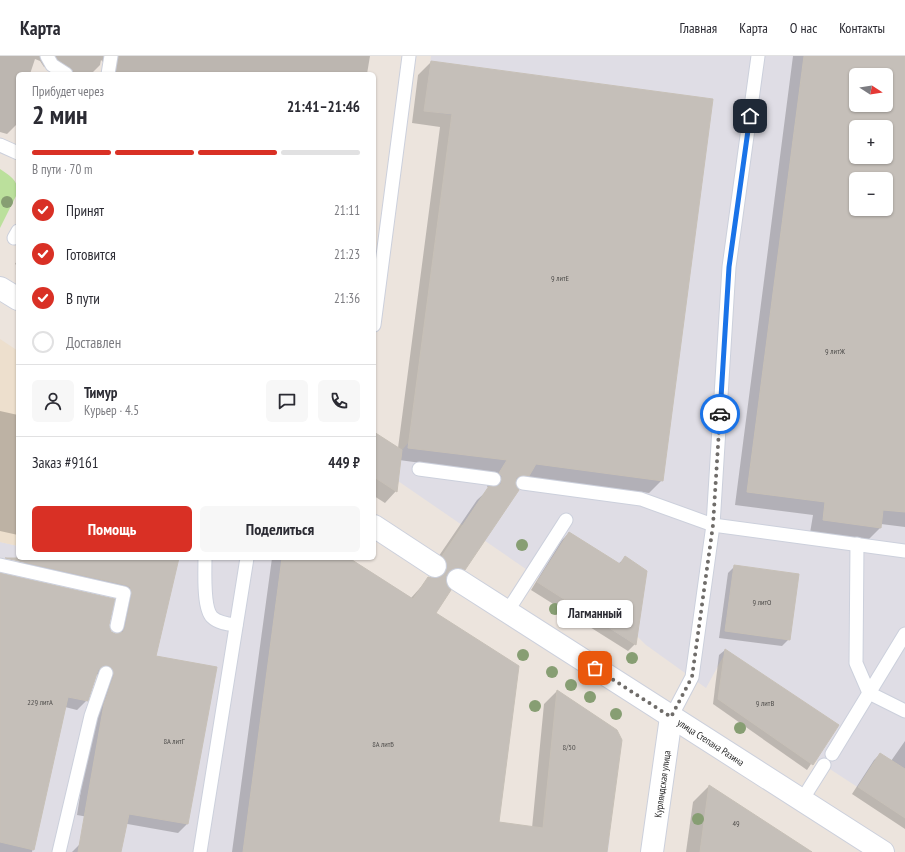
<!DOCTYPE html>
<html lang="ru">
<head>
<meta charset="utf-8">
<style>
  :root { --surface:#fff; --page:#f7f7f7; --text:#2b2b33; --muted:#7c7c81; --line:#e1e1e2; --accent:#d93025 }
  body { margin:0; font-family:"PT Sans Narrow",sans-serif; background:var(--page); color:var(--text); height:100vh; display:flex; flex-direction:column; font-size:15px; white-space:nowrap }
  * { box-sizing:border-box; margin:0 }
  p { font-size:13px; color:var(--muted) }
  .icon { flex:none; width:22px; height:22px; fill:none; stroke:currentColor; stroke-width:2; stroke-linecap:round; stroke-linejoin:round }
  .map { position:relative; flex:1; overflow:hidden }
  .side { position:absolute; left:16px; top:16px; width:360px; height:488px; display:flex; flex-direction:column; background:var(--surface); border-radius:6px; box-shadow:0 1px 3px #0004 }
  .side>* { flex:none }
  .needle { width:26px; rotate:102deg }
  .controls { position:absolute; left:849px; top:12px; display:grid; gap:8px }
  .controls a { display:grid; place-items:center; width:44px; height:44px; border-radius:6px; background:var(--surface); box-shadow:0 1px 3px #0004; font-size:20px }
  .pin { position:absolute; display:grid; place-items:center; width:34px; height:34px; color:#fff; margin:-17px; border-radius:8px; box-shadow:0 2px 6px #0006 }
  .courier { position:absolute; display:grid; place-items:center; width:40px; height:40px; margin:-20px; border:3px solid #1a73e8; border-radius:50%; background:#fff; color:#222; box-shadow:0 1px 5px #0007 }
  .bubble { position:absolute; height:28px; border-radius:6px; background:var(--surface); box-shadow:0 1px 3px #0004; font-size:13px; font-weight:700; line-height:28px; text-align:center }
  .headline em { font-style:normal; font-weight:700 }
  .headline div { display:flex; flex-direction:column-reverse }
  .headline { display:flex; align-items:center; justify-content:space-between; height:68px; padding:0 16px }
  h1 { font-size:26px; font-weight:700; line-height:30px }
  .bar { display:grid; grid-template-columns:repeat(4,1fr); gap:6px 4px; align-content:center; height:48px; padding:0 16px }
  .bar i { height:5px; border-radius:3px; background:var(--line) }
  .bar .selected { background:var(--accent) }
  .bar p { grid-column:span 4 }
  .line { display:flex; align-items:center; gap:10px; padding:0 16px; border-top:1px solid var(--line) }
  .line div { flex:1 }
  .round { display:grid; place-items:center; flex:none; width:42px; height:42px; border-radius:6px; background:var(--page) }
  ol { padding:0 16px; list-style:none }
  li { display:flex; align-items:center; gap:12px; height:44px }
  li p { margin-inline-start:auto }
  li .icon { padding:4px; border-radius:50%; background:var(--accent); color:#fff; stroke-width:4 }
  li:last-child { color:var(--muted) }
  li i { width:22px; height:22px; border:2px solid var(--line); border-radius:50% }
  .action { display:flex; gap:8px; margin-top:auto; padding:8px 16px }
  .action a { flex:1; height:46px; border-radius:6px; background:var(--accent); color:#fff; font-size:16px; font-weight:700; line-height:46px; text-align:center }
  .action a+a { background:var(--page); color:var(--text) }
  header { display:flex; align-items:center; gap:24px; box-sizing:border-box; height:56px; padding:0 20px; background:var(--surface); border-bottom:1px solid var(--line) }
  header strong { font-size:19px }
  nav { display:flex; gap:22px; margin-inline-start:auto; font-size:14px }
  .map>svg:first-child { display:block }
</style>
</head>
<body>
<header>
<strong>Карта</strong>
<nav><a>Главная</a><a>Карта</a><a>О нас</a><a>Контакты</a></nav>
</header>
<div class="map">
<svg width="905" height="796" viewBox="0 0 905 796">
  <rect width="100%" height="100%" fill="#ece4dd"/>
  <g fill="#dfdde5" fill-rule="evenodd">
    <path d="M 431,0 L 905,0 L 905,762 L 816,704 L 813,709 L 718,643 L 724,599 L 706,632 L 646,589 L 637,580 L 631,585 L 627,584 L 537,526 L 539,522 L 398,425 L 402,394 L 409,386 L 452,59 L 424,55 ZM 856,19 L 886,19 L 886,49 L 856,49 ZM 856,71 L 886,71 L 886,101 L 856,101 ZM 856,123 L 886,123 L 886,153 L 856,153 Z"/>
    <polygon points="0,486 18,490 18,502 349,502 519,610 499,766 610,781 608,796 0,796"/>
  </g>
  <polygon fill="#eddfcd" points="0,283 18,295 18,490 0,486"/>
  <path fill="#bbe09c" d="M 0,113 C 9,119 18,124 18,136 L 0,172 Z"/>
  <g fill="#0003" fill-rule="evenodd">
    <polygon points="0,0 370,0 367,18 106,18 107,10 101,4 100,9 91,18 76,18 44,11 40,5 35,3 30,18 18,18 18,67 7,78 0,76"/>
    <path d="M 793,0 L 905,0 L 905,471 L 881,468 L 880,472 L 867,485 L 810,477 L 813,459 L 735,449 ZM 856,19 L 886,19 L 886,49 L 856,49 ZM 856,71 L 886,71 L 886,101 L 856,101 ZM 856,123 L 886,123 L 886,153 L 856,153 Z"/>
    <polygon points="431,6 662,424 649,437 526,421 516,431 464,513 452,526 444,524 434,557 497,767 532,772 544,648 557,635 616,675 606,796 232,796 272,502 347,502 411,542 429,522 435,524 434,518 430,513 477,444 489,433 487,430 495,417 399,404 396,435 385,447 374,440 374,377 398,392 440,71 412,67 418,19"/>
    <polygon points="18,203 18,210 15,208"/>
    <polygon points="0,355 18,359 18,479 0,475"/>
    <polygon points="569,477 618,508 625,502 646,516 635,588 628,595 531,534 562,484"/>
    <polygon points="26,502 178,502 155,601 187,768 178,777 77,759 99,619 96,618 87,644 77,654 65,651 0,745 0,524 113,544 108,573 115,579 116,579 123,549 120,540 23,517"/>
    <polygon points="735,510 789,583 782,590 719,582 728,517"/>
    <polygon points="725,594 837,669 807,714 713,648 719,599"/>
    <polygon points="905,685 905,773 852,738 874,704 880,698 891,705"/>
    <polygon points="709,730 811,796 686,796 693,746"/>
    <polygon points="0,777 37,777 32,796 0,796"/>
    <polygon points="80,788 108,796 72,796"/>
  </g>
  <g fill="#c5bfb9" stroke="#c7c0b7" fill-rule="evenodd">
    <path d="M 804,0 L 905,0 L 905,456 L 883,454 L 881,472 L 823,464 L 825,446 L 747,436 ZM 856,19 L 886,19 L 886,49 L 856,49 ZM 856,71 L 886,71 L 886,101 L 856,101 ZM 856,123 L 886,123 L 886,153 L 856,153 Z"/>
    <polygon points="431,5 713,43 663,425 536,408 529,420 520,420 516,422 516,430 519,434 465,514 458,512 452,513 448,517 446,524 447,530 451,534 436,557 519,610 499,766 543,772 557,634 617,674 622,684 607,796 243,796 282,502 349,502 413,543 428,521 435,522 440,521 445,517 447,510 446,505 442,500 489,430 497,430 501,428 502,420 499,417 507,404 408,392 452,58 424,55"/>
    <polygon points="374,376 402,394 397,436 374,421"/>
    <polygon points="569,476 620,508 625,500 647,515 636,589 537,526"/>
    <polygon points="5,502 179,502 156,600 217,611 188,768 129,758 121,796 78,796 104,648 114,619 112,612 105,609 98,614 88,645 68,641 34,794 0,786 0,517 115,543 109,569 111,576 116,578 123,576 125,572 132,538 130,531 126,529"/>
    <polygon points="734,509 799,518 790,584 725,575"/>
    <polygon points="725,593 839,669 813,709 718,643"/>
    <polygon points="880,697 905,713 905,762 858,731"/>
    <polygon points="709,729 812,796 700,796"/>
  </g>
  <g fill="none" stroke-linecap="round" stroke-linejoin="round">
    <polyline stroke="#c5bfb9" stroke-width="22" stroke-dasharray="22 11" stroke-linecap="butt" points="435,510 458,524"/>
    <g stroke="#ccd0dc" stroke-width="15">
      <g id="service">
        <polyline points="47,0 52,9 66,18"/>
        <polyline points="108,18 111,0"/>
        <polyline points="0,89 18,97"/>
        <polyline points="14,182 18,175"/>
        <polyline points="374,269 409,0"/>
        <polyline points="419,413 494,423"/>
        <polyline points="523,427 641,443 713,469 905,495"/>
        <polyline points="857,488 856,607 869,637 905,655"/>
        <path d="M 205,502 C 205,515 203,552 212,561 C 218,567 228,568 236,569"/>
        <polyline points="0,509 124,537 117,570"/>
        <polyline points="507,556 566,464"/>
        <polyline points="671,661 692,621 713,469 729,211 758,0"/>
        <polyline points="832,698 905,578"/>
        <polyline points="802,744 824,709"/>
        <polyline points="59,796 91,660 106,617"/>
        <polyline points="200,796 247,502"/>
      </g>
    </g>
    <g stroke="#ccd0dc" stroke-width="24">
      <polyline id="minor" points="652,796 671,661"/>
    </g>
    <g stroke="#ccd0dc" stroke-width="24">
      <g id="tertiary">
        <polyline points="0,232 18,243"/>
        <polyline points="374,470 435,510"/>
        <polyline points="458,524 883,796"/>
      </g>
    </g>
    <use href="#service" stroke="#fff" stroke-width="13"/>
    <use href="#minor" stroke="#fff" stroke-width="22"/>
    <use href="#tertiary" stroke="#fff" stroke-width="22"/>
  </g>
  <g fill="#879e73">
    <circle cx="7" cy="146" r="6"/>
    <circle cx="522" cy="489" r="6"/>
    <circle cx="555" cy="553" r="6"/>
    <circle cx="575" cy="565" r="6"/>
    <circle cx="523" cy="599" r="6"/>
    <circle cx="632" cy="602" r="6"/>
    <circle cx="552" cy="616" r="6"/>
    <circle cx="571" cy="629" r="6"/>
    <circle cx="590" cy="641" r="6"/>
    <circle cx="535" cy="650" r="6"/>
    <circle cx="616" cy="658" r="6"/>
    <circle cx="740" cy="672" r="6"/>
    <circle cx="698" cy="763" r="6"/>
  </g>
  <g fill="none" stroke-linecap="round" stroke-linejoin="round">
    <polyline stroke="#6f6c69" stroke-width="4" stroke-dasharray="0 7.2" points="595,612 671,661 692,621 713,469 720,358"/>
    <polyline stroke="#1a73e8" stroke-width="5" points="720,358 729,211 750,60"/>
  </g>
  <g text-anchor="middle" stroke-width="3.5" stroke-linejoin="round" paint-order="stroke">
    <g font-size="8" fill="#52504e">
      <text x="560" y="225">9 литЕ</text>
      <text x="835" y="298">9 литЖ</text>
      <text x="762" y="549">9 литО</text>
      <text x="40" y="649">229 литА</text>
      <text x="765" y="650">9 литВ</text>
      <text x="174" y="688">8А литГ</text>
      <text x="383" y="691">8А литБ</text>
      <text x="569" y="694">8/50</text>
      <text x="736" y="770">49</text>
    </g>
    <g font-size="10" fill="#2b2b2b" stroke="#fff">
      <text transform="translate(711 686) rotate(33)" y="4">улица Степана Разина</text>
      <text transform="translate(662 728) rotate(-82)" y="4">Курляндская улица</text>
    </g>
  </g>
</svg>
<div class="controls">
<a><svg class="needle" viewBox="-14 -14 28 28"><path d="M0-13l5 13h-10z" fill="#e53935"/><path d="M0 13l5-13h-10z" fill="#7c7c81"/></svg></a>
<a>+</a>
<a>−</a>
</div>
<div class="pin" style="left:595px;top:612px;background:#ea580c"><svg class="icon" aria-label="bag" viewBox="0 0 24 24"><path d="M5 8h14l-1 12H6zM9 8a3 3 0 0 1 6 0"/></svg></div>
<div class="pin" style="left:750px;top:60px;background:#1f2937"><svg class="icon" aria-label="home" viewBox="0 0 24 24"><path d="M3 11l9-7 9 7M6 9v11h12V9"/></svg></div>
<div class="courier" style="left:720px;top:358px"><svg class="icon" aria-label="car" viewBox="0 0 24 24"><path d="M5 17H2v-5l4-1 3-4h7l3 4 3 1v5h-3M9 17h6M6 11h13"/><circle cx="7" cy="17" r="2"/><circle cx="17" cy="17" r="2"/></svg></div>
<div class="bubble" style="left:557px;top:544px;width:76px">Лагманный</div>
<section class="side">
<div class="headline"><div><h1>2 мин</h1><p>Прибудет через</p></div><em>21:41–21:46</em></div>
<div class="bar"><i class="selected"></i><i class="selected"></i><i class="selected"></i><i></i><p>В пути · 70 m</p></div>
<ol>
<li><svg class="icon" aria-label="check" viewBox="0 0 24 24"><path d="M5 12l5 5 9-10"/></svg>Принят<p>21:11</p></li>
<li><svg class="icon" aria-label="check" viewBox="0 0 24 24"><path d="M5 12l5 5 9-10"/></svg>Готовится<p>21:23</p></li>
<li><svg class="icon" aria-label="check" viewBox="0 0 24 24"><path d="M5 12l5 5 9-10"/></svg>В пути<p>21:36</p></li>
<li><i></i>Доставлен</li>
</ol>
<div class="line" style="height:72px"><a class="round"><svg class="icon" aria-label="person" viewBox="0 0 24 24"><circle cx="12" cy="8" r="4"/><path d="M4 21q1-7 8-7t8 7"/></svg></a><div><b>Тимур</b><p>Курьер · 4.5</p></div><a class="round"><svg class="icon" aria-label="chat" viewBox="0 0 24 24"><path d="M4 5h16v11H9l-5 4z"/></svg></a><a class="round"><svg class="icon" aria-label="phone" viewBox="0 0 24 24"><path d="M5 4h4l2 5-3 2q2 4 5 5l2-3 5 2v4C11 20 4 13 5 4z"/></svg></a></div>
<div class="line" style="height:52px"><div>Заказ #9161</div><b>449 ₽</b></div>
<div class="action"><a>Помощь</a><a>Поделиться</a></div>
</section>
</div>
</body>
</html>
